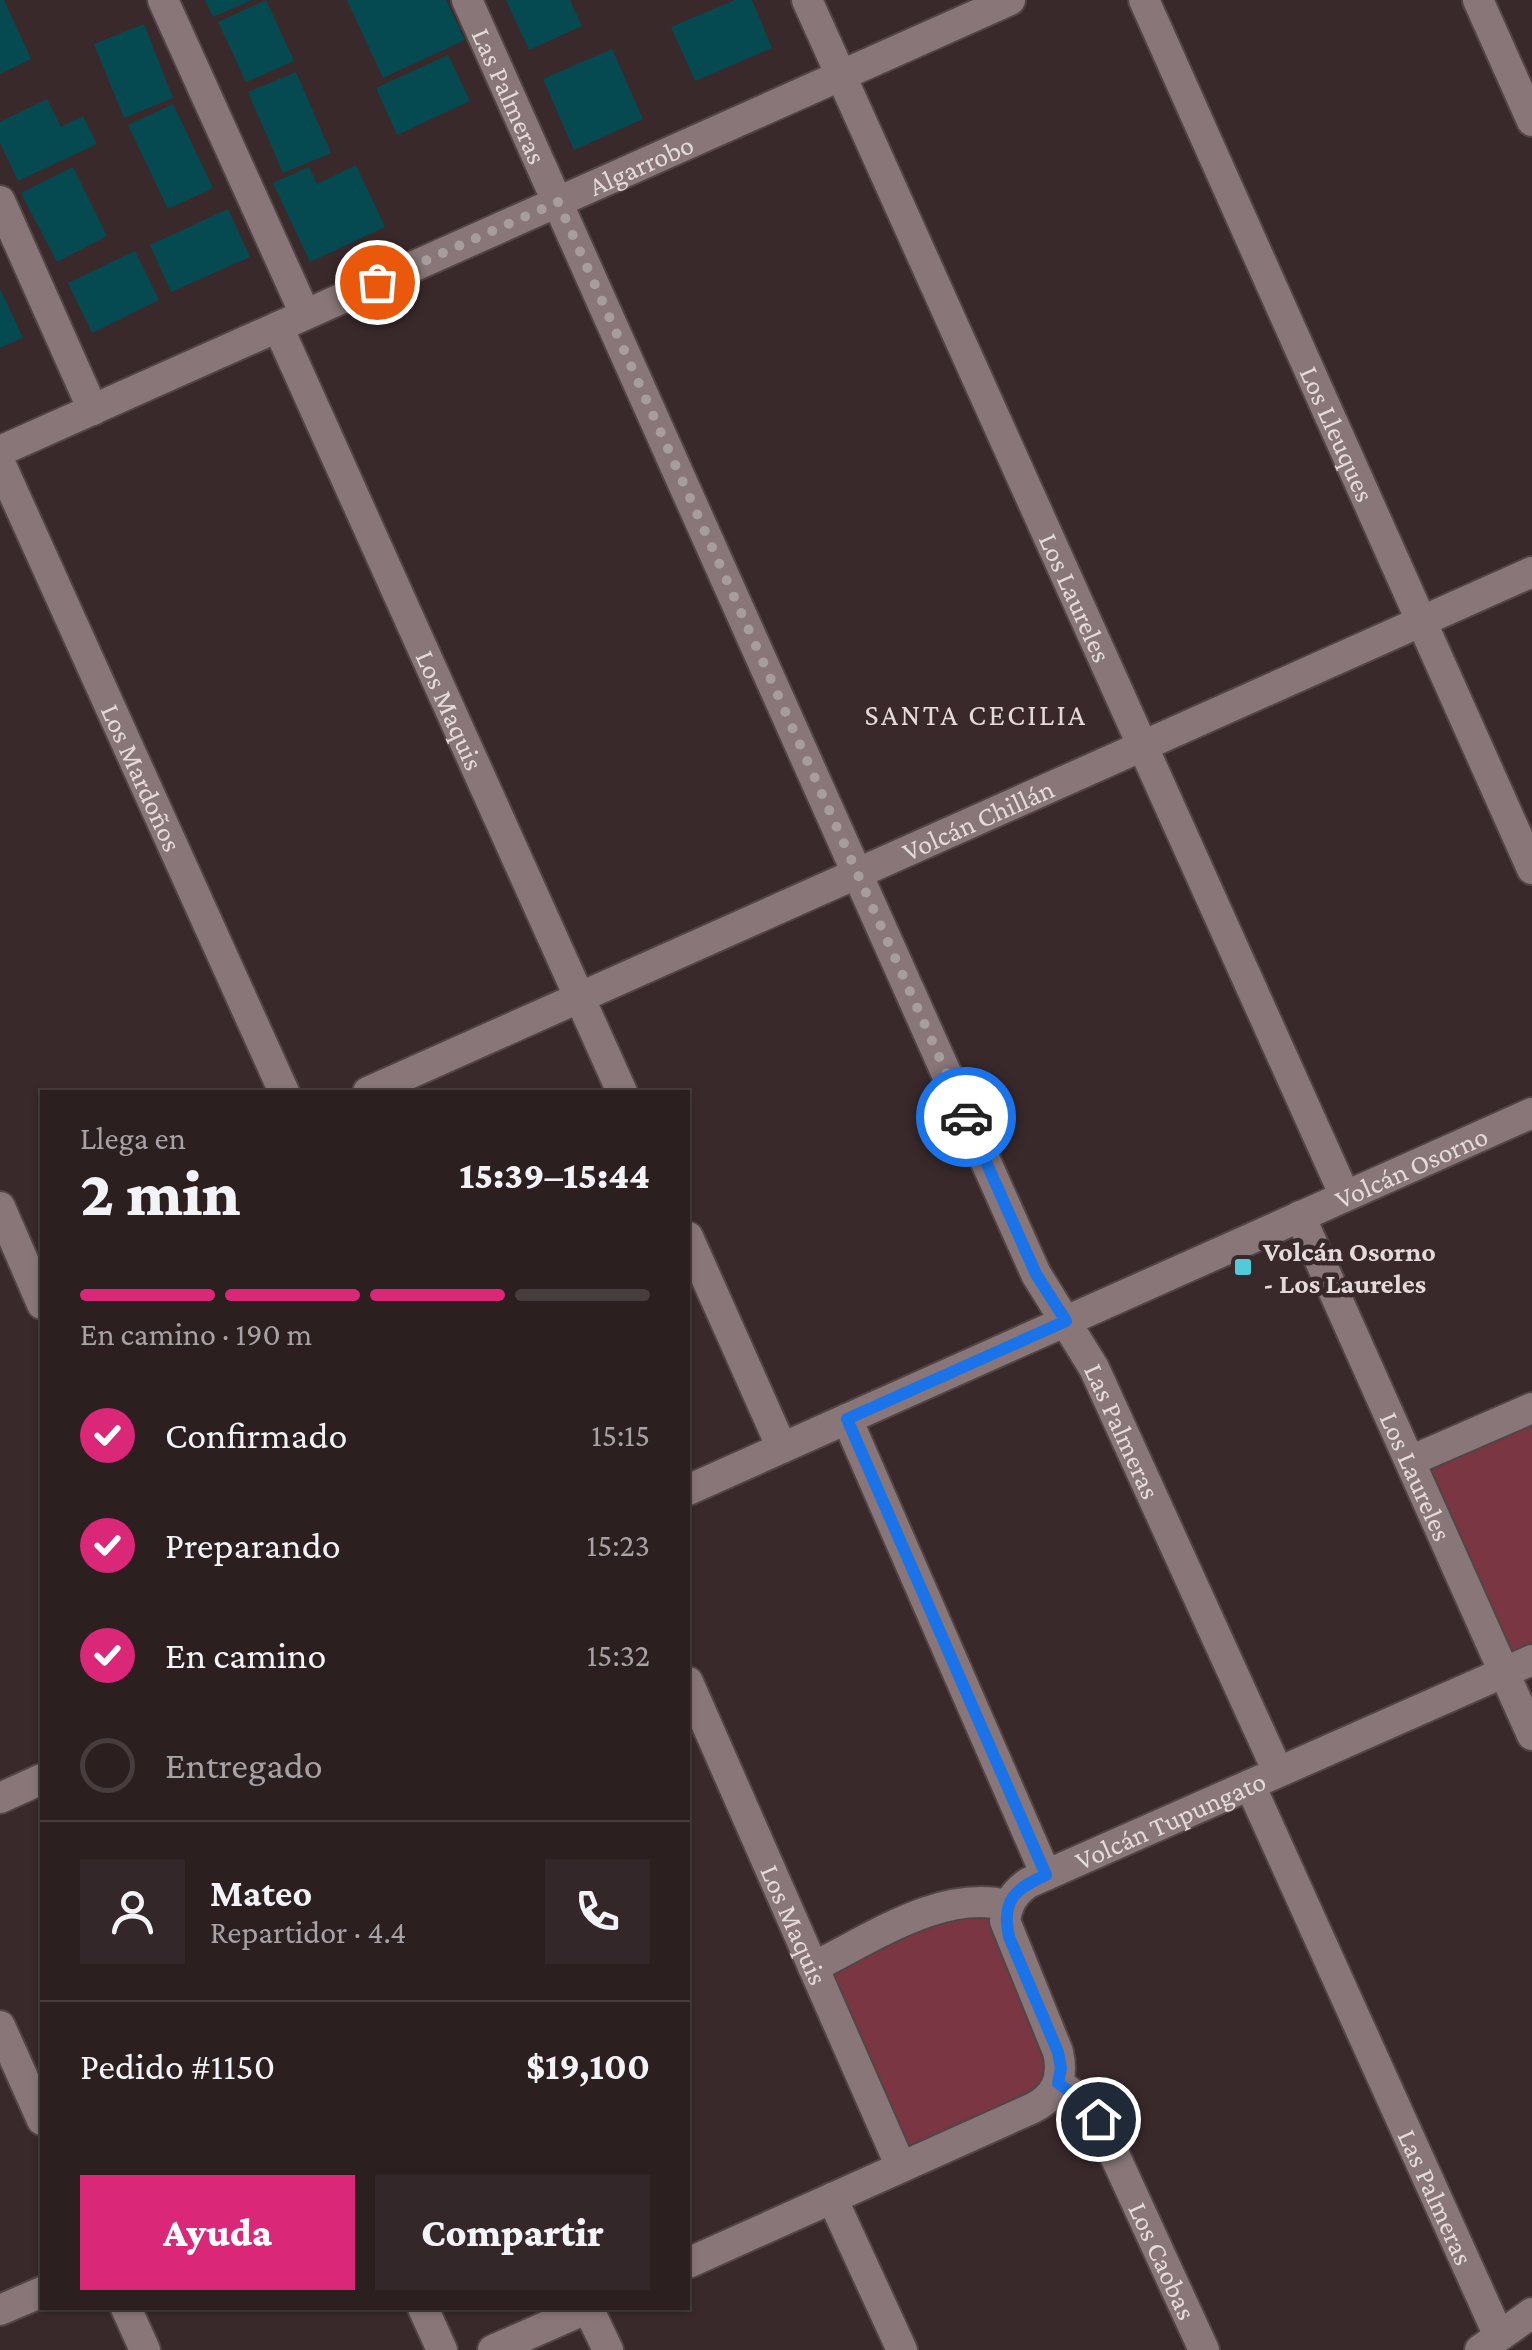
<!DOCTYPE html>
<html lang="es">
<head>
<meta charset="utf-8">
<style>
  :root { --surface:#2b1f20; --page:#332729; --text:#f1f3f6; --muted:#a6a2a5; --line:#473d3e; --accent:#db2777 }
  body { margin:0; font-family:"Crimson Pro",serif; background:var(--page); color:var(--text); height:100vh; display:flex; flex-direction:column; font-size:38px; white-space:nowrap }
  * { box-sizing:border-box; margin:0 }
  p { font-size:32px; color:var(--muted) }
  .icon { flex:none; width:55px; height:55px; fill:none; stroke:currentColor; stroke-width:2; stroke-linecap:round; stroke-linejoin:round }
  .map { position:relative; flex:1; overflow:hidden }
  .sheet { position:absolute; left:40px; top:1090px; width:650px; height:1220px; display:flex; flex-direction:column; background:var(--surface); border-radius:0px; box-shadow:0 2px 8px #0004,0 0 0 2px var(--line) }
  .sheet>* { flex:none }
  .pin { position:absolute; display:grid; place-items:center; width:85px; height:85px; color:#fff; margin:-42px; border:5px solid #fff; border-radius:50%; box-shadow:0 2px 10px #0007 }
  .courier { position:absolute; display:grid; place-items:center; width:100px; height:100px; margin:-50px; border:8px solid #1a73e8; border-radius:50%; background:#fff; color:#222; box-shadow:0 2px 12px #0007 }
  .head em { font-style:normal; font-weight:800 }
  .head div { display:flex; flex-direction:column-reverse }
  .head { display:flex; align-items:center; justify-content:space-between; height:170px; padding:0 40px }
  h1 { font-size:65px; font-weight:800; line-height:75px }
  .bar { display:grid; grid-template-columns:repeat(4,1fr); gap:15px 10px; align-content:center; height:120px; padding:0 40px }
  .bar i { height:12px; border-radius:8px; background:var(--line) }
  .bar .selected { background:var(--accent) }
  .bar p { grid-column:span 4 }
  .line { display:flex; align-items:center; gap:25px; padding:0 40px; border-top:2px solid var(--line) }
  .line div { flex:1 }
  .round { display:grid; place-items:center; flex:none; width:105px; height:105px; border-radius:0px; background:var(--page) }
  ol { padding:0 40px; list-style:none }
  li { display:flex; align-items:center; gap:30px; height:110px }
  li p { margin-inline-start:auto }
  li .icon { padding:10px; border-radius:50%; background:var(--accent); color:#fff; stroke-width:4 }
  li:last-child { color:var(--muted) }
  li i { width:55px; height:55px; border:5px solid var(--line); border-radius:50% }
  .cta { display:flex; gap:20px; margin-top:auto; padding:20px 40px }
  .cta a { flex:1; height:115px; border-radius:0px; background:var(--accent); color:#fff; font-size:40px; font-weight:800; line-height:115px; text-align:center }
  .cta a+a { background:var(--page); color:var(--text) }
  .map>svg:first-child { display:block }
</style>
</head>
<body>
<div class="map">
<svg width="1532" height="2350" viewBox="0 0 1532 2350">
  <rect width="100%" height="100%" fill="#39292b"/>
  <g fill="#7a3643">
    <polygon points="1532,1412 1532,1655 1506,1667 1416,1462"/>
    <polygon points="951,1909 1002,1909 1055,2083 903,2162 818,1969"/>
  </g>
  <g fill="#064a51">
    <polygon points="0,0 4,0 31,59 0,74"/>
    <polygon points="205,0 252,0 213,17"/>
    <polygon points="266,0 294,61 246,82 218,22"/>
    <polygon points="347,0 446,0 465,40 383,78"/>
    <polygon points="506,0 570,0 582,26 529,50"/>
    <polygon points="735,0 752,0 772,48 695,81 671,27"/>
    <polygon points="144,24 173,98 124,118 94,44"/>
    <polygon points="612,49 643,119 574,150 543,79"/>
    <polygon points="448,55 470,101 397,135 376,88"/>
    <polygon points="296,72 331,153 283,173 248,92"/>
    <polygon points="47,99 61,127 83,116 97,144 18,181 0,143 0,122"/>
    <polygon points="173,104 213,188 168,209 128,125"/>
    <polygon points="356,165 385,227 310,262 273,183 309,167 317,184"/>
    <polygon points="73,167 107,236 57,262 21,193"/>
    <polygon points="228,209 250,257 171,292 150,245"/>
    <polygon points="135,251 159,300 92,333 68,283"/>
    <polygon points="0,289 23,338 0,348"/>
  </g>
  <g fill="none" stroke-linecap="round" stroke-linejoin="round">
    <g stroke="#524547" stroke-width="34">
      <g id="minor">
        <polyline points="163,0 305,314"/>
        <path id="s1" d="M 467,0 L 1036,1274 L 1094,1368 L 1278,1772"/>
        <path id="s2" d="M 807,0 L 1345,1196"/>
        <path id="s3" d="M 1144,0 L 1532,869"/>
        <polyline points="1478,0 1532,121"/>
        <polyline points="0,201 93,410"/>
        <path id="s4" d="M 278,327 L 622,1092"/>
        <path id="s5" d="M 0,451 L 1010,0"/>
        <path id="s6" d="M 0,463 L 284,1092"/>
        <path id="s7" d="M 368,1092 L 1532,572"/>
        <polyline points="0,1207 42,1304"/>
        <path id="s8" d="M 1300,1216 L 1532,1735"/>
        <polyline points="688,1237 782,1448"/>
        <polyline points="847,1419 1046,1875"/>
        <polyline points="1410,1461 1532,1408"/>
        <path id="s9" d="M 688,1490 L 1532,1113"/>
        <path id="s10" d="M 688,1682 L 901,2167"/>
        <path id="s11" d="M 1250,1785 L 1499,2336"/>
        <polyline points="0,1798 42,1779"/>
        <path d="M 813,1967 C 871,1939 941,1889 1007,1905"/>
        <polyline points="0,2026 42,2120"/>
        <path id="s12" d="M 1058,2083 L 1087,2105 L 1098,2119 L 1204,2350"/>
        <polyline points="832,2198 902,2350"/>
        <path id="s13" d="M 688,2263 L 1033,2108 C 1056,2096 1064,2078 1058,2052 L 1005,1921 C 1008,1903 1013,1894 1028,1883 L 1532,1660"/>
        <polyline points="126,2308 145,2350"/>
        <polyline points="423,2308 442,2350"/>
        <polyline points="588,2308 608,2350"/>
        <polyline points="0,2310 42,2292"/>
        <polyline points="493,2350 588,2308"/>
        <polyline points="1480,2350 1532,2313"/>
      </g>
    </g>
    <use href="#minor" stroke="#887678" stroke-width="30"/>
  </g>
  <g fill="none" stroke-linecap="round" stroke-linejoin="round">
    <polyline stroke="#a89c9d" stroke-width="10" stroke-dasharray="0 18" points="377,282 558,202 966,1117"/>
    <path stroke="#1a73e8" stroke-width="12" d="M 966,1117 L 1036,1274 L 1066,1321 L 847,1419 L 1046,1875 C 1015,1889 1001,1900 1009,1937 L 1058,2052 L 1061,2068 L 1058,2083 L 1087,2104 L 1098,2119"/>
  </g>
  <rect fill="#52cbd9" stroke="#39292b" stroke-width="4" x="1233" y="1257" width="20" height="20" rx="5"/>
  <g text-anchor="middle" stroke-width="9" stroke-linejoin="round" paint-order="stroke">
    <g font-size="28" fill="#e4dadb" stroke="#39292b">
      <text dy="10" stroke="none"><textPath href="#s1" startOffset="105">Las Palmeras</textPath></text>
      <text dy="10" stroke="none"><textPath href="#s5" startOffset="702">Algarrobo</textPath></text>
      <text dy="10" stroke="none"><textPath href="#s3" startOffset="475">Los Lleuques</textPath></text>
      <text dy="10" stroke="none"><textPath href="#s2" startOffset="655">Los Laureles</textPath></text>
      <text dy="10" stroke="none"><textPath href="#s4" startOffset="420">Los Maquis</textPath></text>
      <text dy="10" stroke="none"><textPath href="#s6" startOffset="345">Los Mardoños</textPath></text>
      <text dy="10" stroke="none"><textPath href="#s7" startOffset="668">Volcán Chillán</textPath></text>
      <text dy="10" stroke="none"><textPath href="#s9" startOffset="792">Volcán Osorno</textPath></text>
      <text dy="10" stroke="none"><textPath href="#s1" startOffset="1575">Las Palmeras</textPath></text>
      <text dy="10" stroke="none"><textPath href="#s8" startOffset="285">Los Laureles</textPath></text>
      <text dy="10" stroke="none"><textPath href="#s13" startOffset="788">Volcán Tupungato</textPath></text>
      <text dy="10" stroke="none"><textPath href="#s10" startOffset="265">Los Maquis</textPath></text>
      <text dy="10" stroke="none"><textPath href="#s11" startOffset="452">Las Palmeras</textPath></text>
      <text dy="10" stroke="none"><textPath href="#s12" startOffset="210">Los Caobas</textPath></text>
    </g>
    <g font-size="28" font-weight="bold" fill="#e4dadb" stroke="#39292b" text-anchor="start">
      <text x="1263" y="1261">Volcán Osorno<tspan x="1263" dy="32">- Los Laureles</tspan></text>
    </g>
    <g font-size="30" letter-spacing="2.5" fill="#e4dadb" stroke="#39292b">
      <text x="976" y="725">SANTA CECILIA</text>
    </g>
  </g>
</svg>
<div class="pin" style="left:377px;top:282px;background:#ea580c"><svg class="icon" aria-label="bag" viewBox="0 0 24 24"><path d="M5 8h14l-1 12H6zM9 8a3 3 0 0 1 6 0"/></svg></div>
<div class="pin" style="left:1098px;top:2119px;background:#1f2937"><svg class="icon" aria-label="home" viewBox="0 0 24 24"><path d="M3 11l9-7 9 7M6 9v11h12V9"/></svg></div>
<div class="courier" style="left:966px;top:1117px"><svg class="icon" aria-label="car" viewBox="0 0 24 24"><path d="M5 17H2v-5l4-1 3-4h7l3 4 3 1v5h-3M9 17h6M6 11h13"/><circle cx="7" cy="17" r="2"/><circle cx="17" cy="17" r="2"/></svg></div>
<section class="sheet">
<div class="head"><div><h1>2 min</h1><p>Llega en</p></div><em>15:39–15:44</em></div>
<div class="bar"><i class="selected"></i><i class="selected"></i><i class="selected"></i><i></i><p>En camino · 190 m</p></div>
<ol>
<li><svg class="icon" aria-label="check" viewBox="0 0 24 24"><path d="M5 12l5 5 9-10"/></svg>Confirmado<p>15:15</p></li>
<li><svg class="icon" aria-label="check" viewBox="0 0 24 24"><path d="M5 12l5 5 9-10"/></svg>Preparando<p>15:23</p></li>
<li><svg class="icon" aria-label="check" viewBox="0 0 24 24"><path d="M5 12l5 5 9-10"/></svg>En camino<p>15:32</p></li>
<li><i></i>Entregado</li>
</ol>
<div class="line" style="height:180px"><a class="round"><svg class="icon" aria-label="person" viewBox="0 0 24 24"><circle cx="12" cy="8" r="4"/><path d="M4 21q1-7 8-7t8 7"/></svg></a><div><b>Mateo</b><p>Repartidor · 4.4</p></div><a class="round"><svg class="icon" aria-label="phone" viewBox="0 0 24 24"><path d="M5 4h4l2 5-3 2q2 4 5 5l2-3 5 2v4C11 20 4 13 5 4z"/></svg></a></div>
<div class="line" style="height:130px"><div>Pedido #1150</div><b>$19,100</b></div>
<div class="cta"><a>Ayuda</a><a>Compartir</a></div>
</section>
</div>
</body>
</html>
